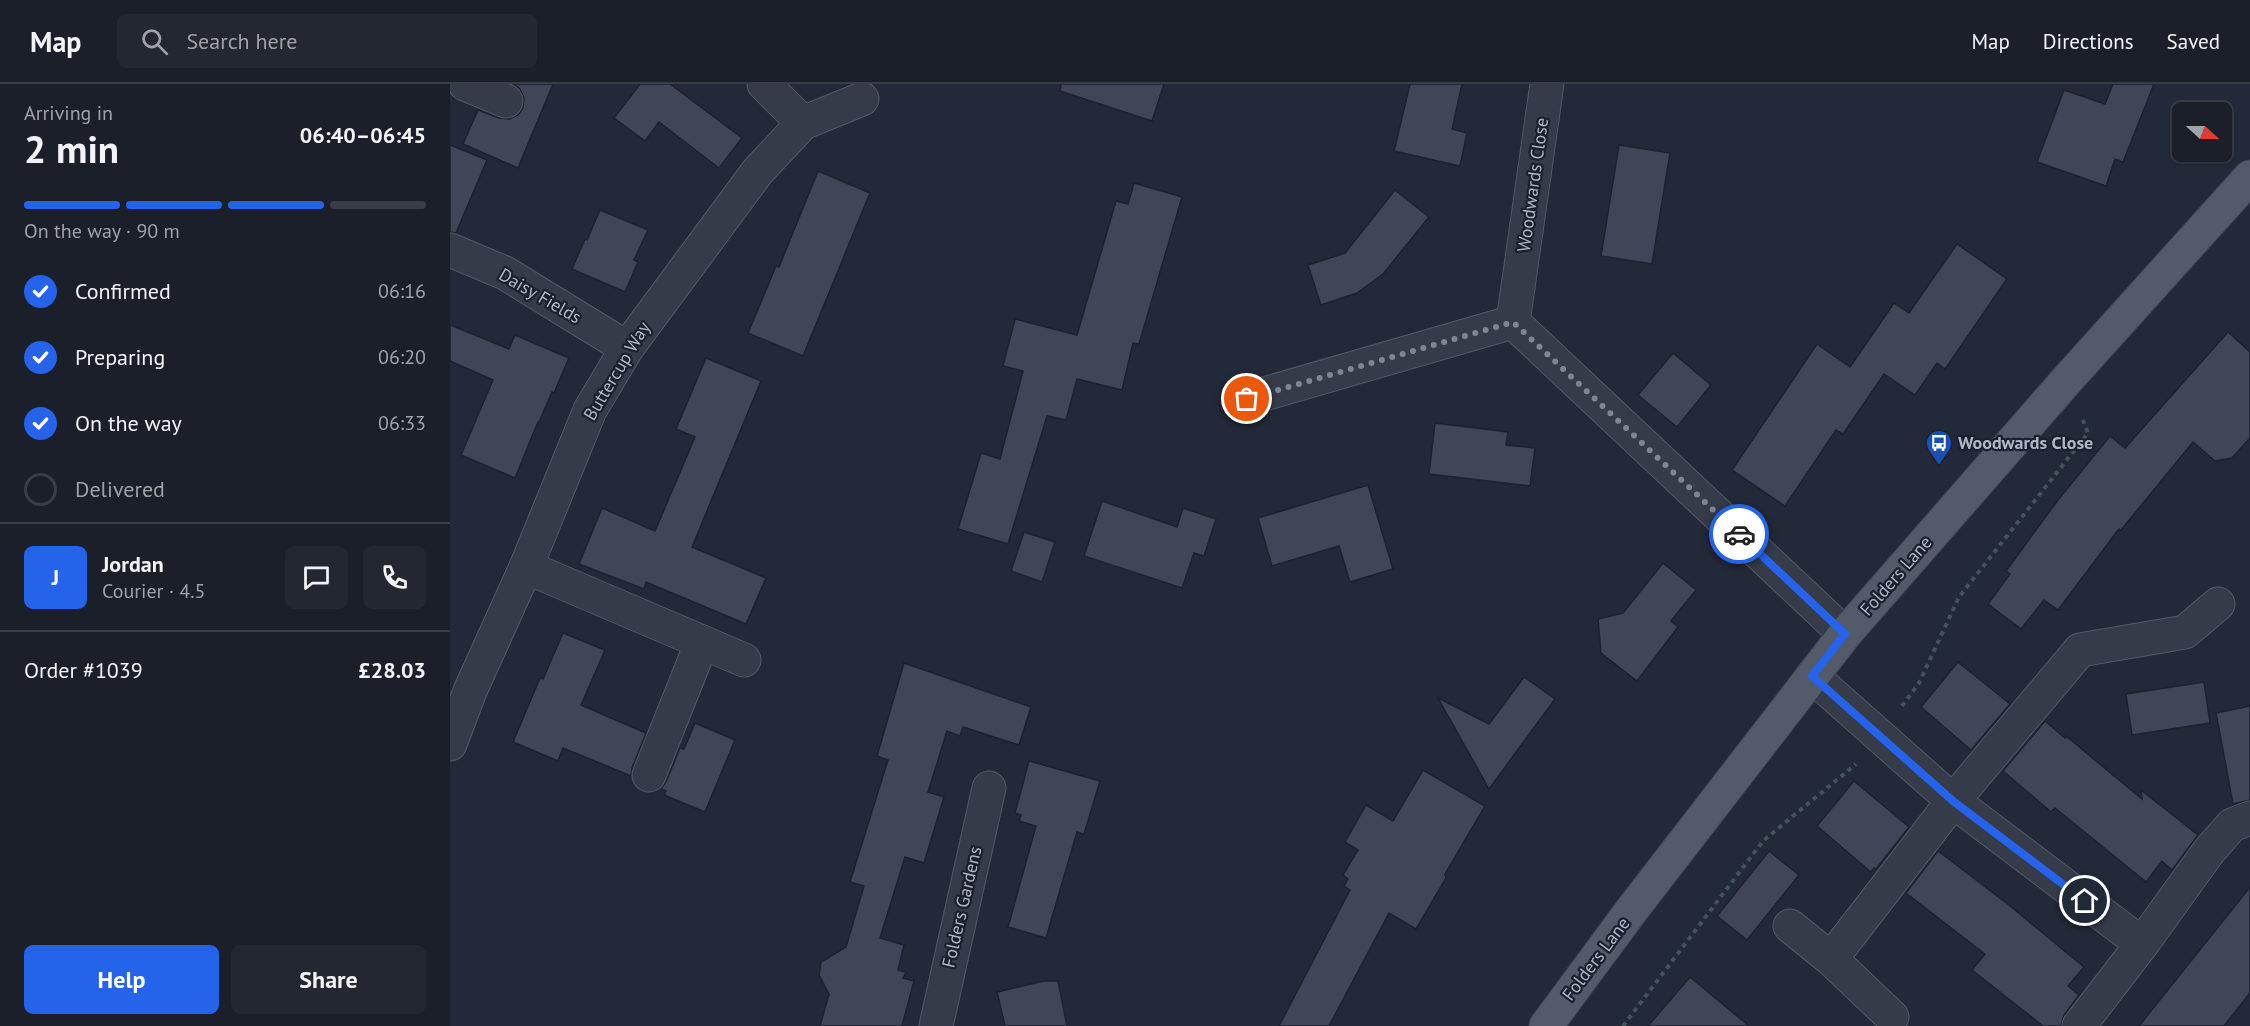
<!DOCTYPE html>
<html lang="en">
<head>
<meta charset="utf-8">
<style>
  :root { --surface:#1a1f2a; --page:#232732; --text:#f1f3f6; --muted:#9fa2a8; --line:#383d47; --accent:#2563eb }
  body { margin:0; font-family:"PT Sans",sans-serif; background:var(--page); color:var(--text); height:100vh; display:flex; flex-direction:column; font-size:22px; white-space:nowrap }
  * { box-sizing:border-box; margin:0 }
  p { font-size:20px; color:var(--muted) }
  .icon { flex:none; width:33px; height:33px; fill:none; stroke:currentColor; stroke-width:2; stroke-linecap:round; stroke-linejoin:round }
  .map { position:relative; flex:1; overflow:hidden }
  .details { display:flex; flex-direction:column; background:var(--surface); width:450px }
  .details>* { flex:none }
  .needle { width:39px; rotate:111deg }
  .fabs { position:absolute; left:1722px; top:18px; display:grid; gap:12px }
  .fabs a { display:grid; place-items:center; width:60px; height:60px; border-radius:9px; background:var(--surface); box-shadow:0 2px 4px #0004,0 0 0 2px var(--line); font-size:30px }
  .pin { position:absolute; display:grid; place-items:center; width:51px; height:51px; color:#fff; margin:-26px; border:3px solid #fff; border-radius:50%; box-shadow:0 2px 6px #0007 }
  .courier { position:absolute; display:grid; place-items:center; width:60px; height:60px; margin:-30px; border:4px solid #2563eb; border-radius:50%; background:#fff; color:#222; box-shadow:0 2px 8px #0007 }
  .summary em { font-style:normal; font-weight:600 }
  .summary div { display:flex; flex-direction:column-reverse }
  .summary { display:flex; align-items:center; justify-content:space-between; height:102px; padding:0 24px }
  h1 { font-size:39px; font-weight:600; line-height:45px }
  .bar { display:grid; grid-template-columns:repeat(4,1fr); gap:9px 6px; align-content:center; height:72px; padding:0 24px }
  .bar i { height:8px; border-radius:4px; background:var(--line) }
  .bar .active { background:var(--accent) }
  .bar p { grid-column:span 4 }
  .line { display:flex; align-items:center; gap:15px; padding:0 24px; border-top:2px solid var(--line) }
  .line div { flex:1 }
  .round { display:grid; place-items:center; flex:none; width:63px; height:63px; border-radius:9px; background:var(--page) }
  ol { padding:0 24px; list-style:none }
  li { display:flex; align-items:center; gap:18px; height:66px }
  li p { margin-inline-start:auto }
  li .icon { padding:6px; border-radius:50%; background:var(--accent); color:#fff; stroke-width:4 }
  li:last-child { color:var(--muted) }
  li i { width:33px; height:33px; border:3px solid var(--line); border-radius:50% }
  .button { display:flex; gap:12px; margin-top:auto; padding:12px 24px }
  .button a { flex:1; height:69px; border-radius:9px; background:var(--accent); color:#fff; font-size:24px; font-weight:600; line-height:69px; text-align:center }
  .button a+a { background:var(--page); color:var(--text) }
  header { display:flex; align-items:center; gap:36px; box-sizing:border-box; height:84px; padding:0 30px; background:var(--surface); border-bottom:2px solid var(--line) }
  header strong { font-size:28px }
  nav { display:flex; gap:33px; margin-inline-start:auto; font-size:21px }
  .search { width:420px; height:54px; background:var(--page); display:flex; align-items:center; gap:15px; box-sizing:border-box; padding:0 21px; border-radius:9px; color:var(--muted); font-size:22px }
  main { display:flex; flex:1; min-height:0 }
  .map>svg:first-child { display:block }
</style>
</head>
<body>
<header>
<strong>Map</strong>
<div class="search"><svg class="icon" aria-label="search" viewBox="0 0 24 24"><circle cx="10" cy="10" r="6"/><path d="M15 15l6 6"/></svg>Search here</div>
<nav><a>Map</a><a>Directions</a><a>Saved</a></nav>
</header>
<main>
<section class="details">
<div class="summary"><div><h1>2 min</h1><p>Arriving in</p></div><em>06:40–06:45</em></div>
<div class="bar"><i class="active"></i><i class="active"></i><i class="active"></i><i></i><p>On the way · 90 m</p></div>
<ol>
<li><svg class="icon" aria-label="check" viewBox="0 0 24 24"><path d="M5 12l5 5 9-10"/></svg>Confirmed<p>06:16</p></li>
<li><svg class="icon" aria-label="check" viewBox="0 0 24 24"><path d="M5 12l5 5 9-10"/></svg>Preparing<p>06:20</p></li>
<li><svg class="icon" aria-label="check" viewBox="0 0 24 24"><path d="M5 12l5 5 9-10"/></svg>On the way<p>06:33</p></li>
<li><i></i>Delivered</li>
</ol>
<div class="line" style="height:108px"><b class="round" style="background:var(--accent);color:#fff">J</b><div><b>Jordan</b><p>Courier · 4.5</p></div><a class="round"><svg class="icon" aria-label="chat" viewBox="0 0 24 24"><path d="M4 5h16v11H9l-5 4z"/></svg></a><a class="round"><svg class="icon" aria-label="phone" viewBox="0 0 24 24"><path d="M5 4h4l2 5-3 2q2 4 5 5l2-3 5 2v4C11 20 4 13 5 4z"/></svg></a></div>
<div class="line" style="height:78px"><div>Order #1039</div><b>£28.03</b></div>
<div class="button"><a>Help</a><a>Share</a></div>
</section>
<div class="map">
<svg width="1800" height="942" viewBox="0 0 1800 942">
  <rect width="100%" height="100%" fill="#222938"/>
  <g fill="#3e4658" stroke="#1d2230" stroke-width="1.5">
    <polygon points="64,0 103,0 68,84 13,60 28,26 49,34 59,35 68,31 73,24 74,14 70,5"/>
    <polygon points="190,0 220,0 292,54 269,84 209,38 195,57 164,34"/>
    <polygon points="611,0 714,0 702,37 610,7"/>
    <polygon points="960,0 1012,0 1002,45 1017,49 1010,82 944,67"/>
    <polygon points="1663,0 1704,0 1673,78 1665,75 1656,102 1587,78 1614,6 1655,20"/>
    <polygon points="0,61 37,76 6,149 0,148"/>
    <polygon points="1169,61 1220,69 1202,180 1151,172"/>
    <polygon points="368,87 420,109 353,272 298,249 326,182 329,183"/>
    <polygon points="684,99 732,113 689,260 683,259 672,306 627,295 616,336 597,332 558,460 508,445 531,369 550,375 573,287 553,282 565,235 627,251 666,117 678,120"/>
    <polygon points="945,106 979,133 933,190 907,209 871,221 858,181 895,169"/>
    <polygon points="150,126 198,146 184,176 188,178 175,208 122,185 135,155 137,156"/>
    <polygon points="1507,160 1557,195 1495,285 1487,279 1465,311 1434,290 1393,350 1386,346 1335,422 1282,386 1367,260 1400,283 1444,219 1459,229"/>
    <polygon points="0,241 59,265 65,251 119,274 104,309 102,308 89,338 88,338 65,394 11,371 43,296 0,277"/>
    <polygon points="1778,248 1800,268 1800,354 1782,374 1765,377 1743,358 1671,446 1669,445 1608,526 1594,516 1571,545 1538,520 1560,490 1556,487 1608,416 1660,352 1675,364"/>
    <polygon points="1223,269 1261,301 1227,343 1188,311"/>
    <polygon points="256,274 311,297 242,463 316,494 296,540 196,498 194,505 129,480 152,424 205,447 245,353 226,345"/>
    <polygon points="985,339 1058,348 1056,361 1085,364 1080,402 979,390"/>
    <polygon points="918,401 943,485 900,498 889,462 822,482 808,434"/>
    <polygon points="652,417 727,443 733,424 766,435 754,472 744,469 732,504 634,472"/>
    <polygon points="574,448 605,458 592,498 561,487"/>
    <polygon points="1213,479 1246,506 1221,537 1228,543 1187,597 1151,569 1148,535 1173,529"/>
    <polygon points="113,549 155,566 131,621 196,649 182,684 181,692 113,664 108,677 63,658 90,594 93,595"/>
    <polygon points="1508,578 1560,620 1521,666 1471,623"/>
    <polygon points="454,579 581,623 569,661 513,643 510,652 497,647 478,708 494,713 474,779 455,773 430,854 454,861 448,886 456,888 453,894 464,897 452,942 370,942 379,910 369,891 371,878 396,863 414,802 400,798 438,676 427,672"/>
    <polygon points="1074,593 1105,615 1039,705 988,614 1039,640"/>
    <polygon points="1754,598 1760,639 1682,651 1676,610"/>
    <polygon points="1800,622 1800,716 1783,720 1766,629"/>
    <polygon points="1595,637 1615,654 1616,652 1692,715 1691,706 1748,751 1722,786 1712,777 1696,798 1605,724 1601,728 1553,687"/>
    <polygon points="245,639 285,656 255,728 214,711 216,707 211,705 216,698 230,664 234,665"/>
    <polygon points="579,677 650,697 634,750 627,748 596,854 558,843 586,742 569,737 571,731 565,729"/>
    <polygon points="973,686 1035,722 995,790 996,794 966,845 939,829 879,942 829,942 900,806 894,802 898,795 893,791 908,766 895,758 916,721 943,737"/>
    <polygon points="1404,697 1459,743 1426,785 1424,784 1421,788 1367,742"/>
    <polygon points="1319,767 1349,791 1297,856 1267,832"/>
    <polygon points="1488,767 1559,821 1634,883 1618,902 1629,911 1614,931 1611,942 1593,942 1522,886 1535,870 1456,809"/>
    <polygon points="1800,803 1800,909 1774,942 1689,942"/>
    <polygon points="1240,893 1299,942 1198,942"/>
    <polygon points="594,897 608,897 617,942 555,942 547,908"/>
  </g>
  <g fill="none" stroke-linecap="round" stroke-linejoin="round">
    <g stroke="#535967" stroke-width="35">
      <g id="minor">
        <polyline points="15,0 56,17"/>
        <polyline points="314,0 353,39"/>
        <polyline points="1097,0 1063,238 1395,550"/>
        <polyline points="0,166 55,189 177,264"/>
        <polyline points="797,315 1063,238"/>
        <polyline points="76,483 294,576"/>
        <polyline points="1362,592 1503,717 1692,860 1629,942"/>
        <polyline points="0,660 20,607 76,483 140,326 177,264 308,87 353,39 412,15"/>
        <polyline points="199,691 252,558"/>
        <polyline points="1340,842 1381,875 1442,933"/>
        <polyline points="1692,860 1759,767 1782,741 1800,734"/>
        <polyline points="1381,875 1503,717 1630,566 1735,548 1768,520"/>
        <polyline points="486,942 539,704"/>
      </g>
    </g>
    <g stroke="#3f4452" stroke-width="35">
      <polyline id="major" points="1096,942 1181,827 1395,550 1616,297 1800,93"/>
    </g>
    <g stroke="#435359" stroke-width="4" stroke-dasharray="4.5 4.5" stroke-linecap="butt">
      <polyline points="1452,622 1469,599 1509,513 1638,349 1633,336"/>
      <polyline points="1173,942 1313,757 1406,680"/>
    </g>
    <use href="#minor" stroke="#353b49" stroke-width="33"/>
    <use href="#major" stroke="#535a69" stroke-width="33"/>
  </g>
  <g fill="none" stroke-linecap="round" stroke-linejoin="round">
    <polyline stroke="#7e8594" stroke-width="6" stroke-dasharray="0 10.8" points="797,315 1063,238 1289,450"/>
    <polyline stroke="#2563eb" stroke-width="8" points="1289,450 1395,550 1362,592 1503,717 1635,817"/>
  </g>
  <defs>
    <g id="bus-pin" transform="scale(1.35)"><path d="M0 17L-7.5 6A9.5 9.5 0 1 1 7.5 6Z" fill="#1a4fb4" stroke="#1b202e"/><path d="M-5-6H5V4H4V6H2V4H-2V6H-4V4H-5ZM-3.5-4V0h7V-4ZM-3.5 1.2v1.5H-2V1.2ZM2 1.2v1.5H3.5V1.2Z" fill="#fff"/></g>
  </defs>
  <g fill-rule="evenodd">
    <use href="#bus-pin" x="1489" y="359"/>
  </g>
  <g text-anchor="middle" stroke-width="4.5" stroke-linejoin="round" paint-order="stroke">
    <g font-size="18" fill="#b0b6c5" stroke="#1b202e">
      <text transform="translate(1083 101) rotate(-82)" y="6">Woodwards Close</text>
      <text transform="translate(90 212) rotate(30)" y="6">Daisy Fields</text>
      <text transform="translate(167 287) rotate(-59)" y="6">Buttercup Way</text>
      <text transform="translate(1446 492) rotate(-49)" y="6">Folders Lane</text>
      <text transform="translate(512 823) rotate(-77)" y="6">Folders Gardens</text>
      <text transform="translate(1146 875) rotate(-53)" y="6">Folders Lane</text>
    </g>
    <g font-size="18" font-weight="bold" fill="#b0b6c5" stroke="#1b202e" text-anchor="start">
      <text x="1508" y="365">Woodwards Close</text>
    </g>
  </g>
</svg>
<div class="fabs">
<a><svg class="needle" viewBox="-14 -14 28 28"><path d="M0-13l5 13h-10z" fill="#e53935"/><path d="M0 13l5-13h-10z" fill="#9fa2a8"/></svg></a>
</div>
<div class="pin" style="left:797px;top:315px;background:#ea580c"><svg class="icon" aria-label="bag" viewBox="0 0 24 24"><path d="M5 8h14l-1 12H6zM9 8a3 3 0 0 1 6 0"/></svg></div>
<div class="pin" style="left:1635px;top:817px;background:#1f2937"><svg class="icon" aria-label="home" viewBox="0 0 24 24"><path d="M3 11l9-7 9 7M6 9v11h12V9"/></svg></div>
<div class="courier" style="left:1289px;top:450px"><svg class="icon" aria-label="car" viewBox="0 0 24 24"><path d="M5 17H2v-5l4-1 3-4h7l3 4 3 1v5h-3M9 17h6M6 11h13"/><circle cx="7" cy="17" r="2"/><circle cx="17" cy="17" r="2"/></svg></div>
</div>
</main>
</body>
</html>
